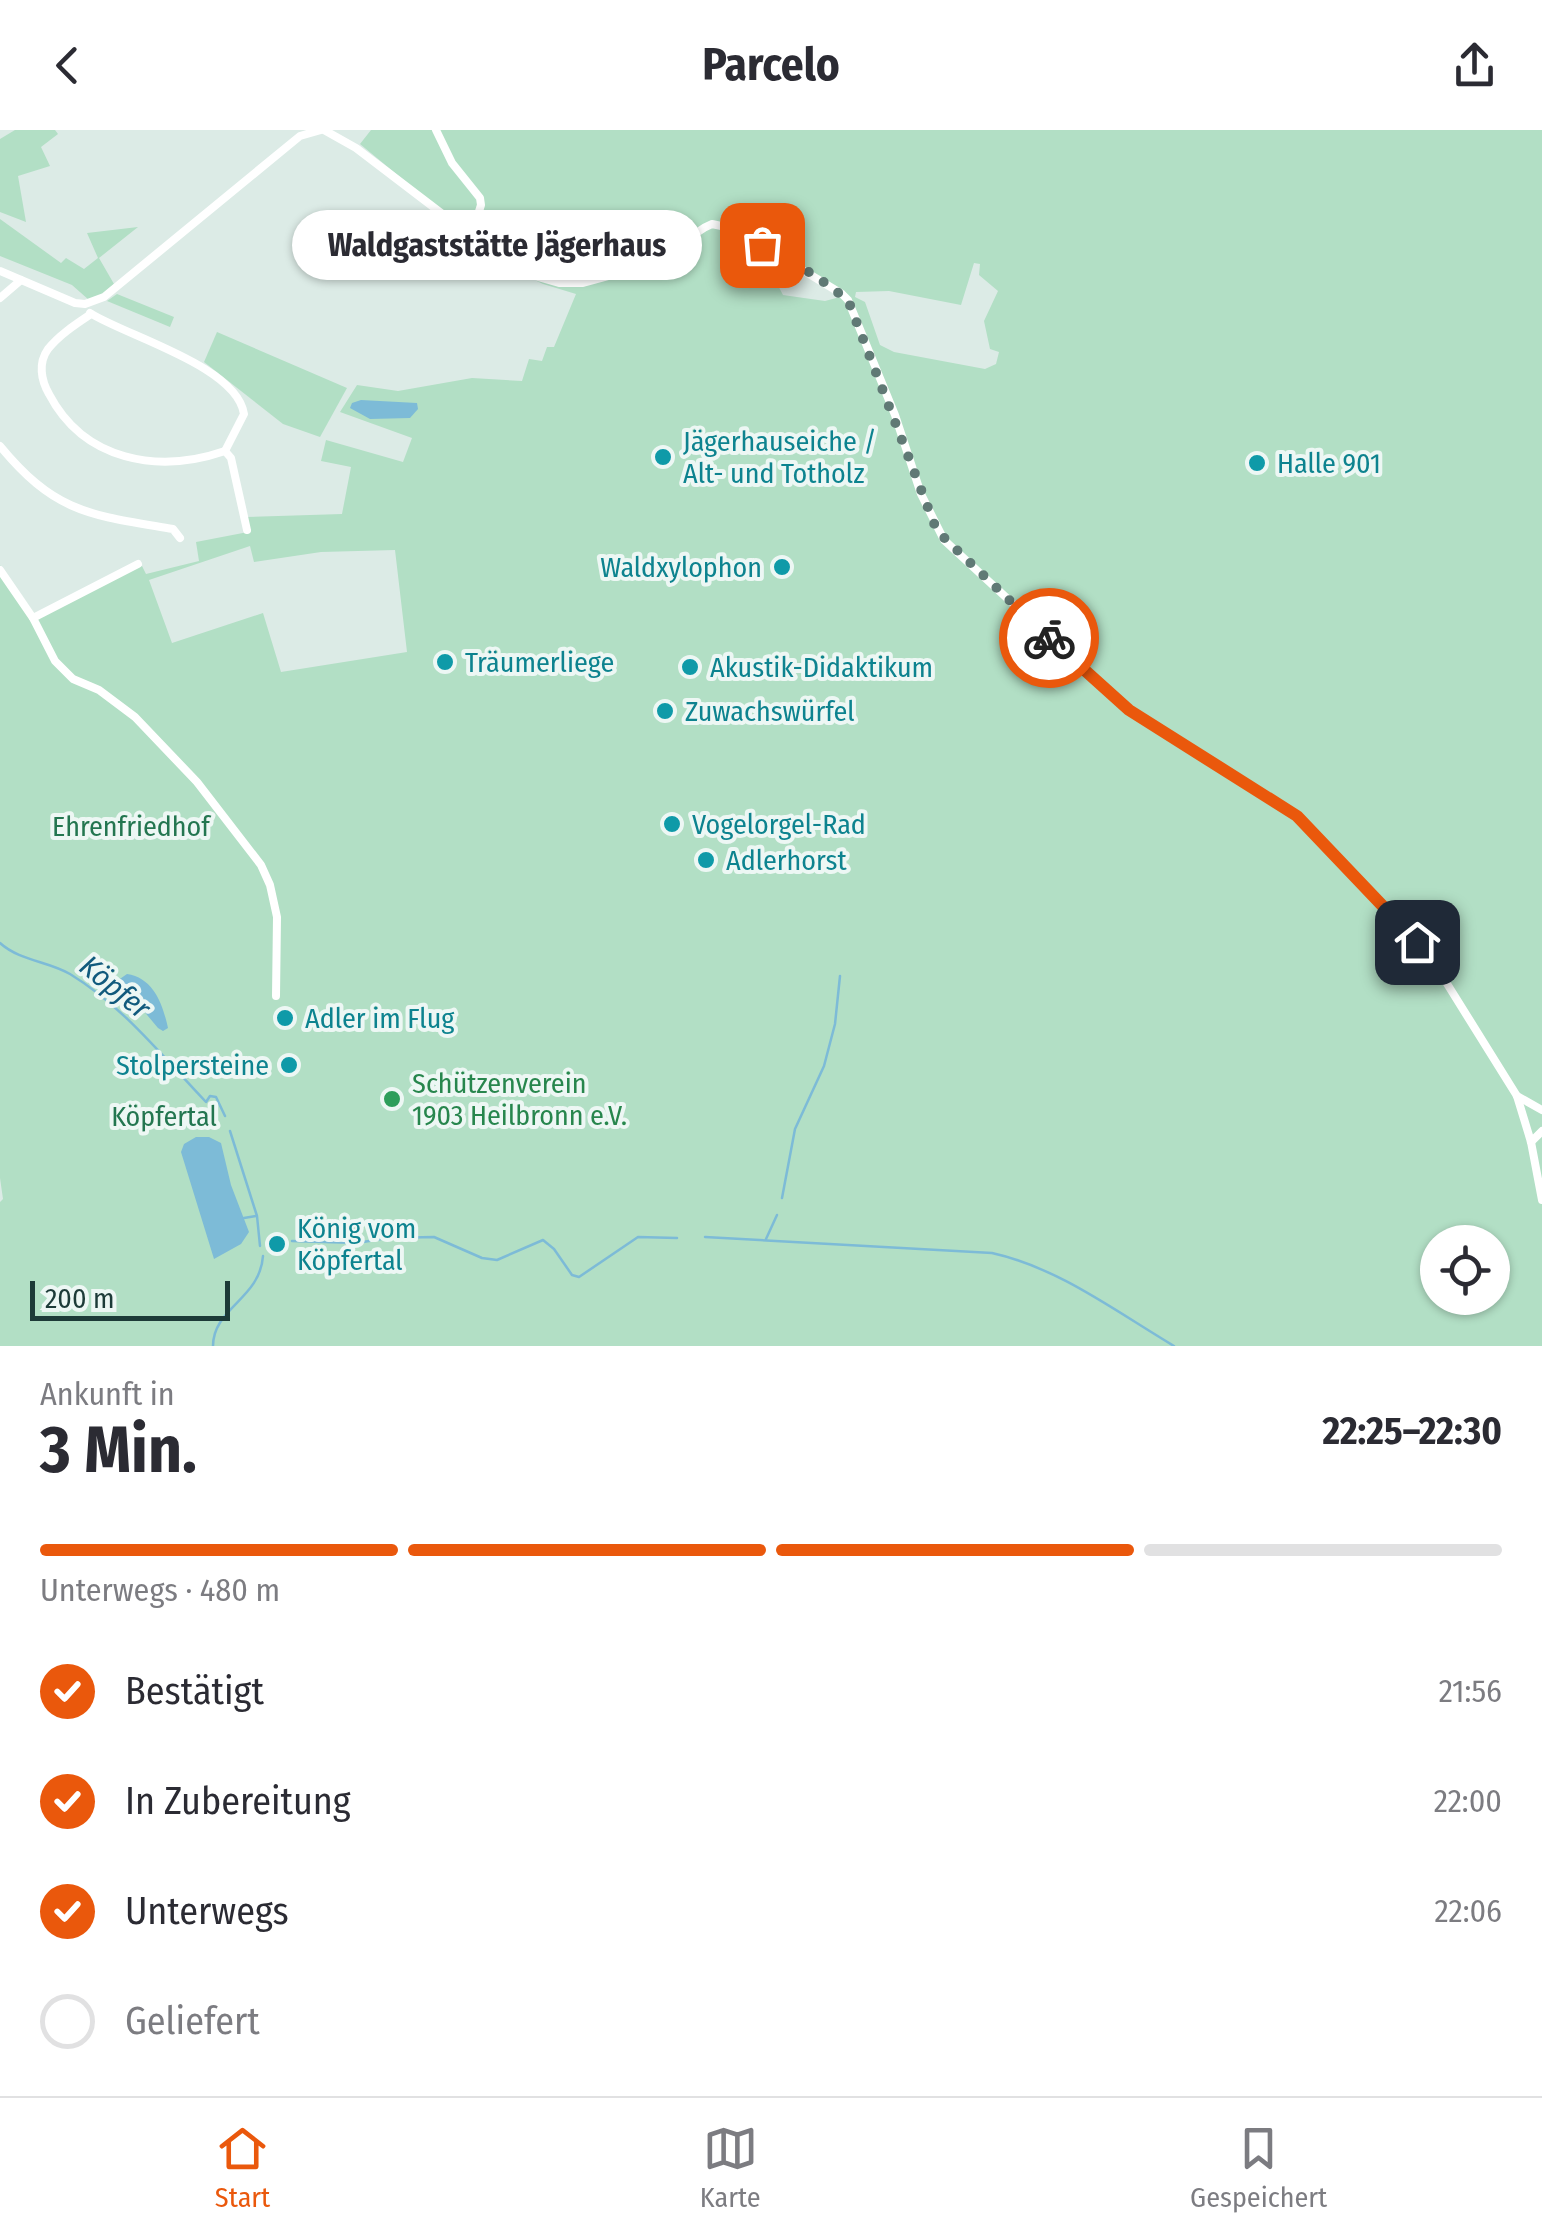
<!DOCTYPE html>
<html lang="de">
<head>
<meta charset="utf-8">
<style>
  :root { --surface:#fff; --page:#f2f2f3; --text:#2b2b33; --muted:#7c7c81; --line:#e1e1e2; --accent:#ea580c }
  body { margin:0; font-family:"Fira Sans Condensed",sans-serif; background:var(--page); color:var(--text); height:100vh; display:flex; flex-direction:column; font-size:38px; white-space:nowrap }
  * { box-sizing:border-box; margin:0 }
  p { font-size:32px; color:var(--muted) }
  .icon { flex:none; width:55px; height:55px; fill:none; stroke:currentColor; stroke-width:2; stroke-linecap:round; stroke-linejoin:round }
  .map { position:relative; height:1216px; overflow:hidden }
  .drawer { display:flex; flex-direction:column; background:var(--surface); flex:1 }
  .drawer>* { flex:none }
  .fabs { position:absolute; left:1420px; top:1095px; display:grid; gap:20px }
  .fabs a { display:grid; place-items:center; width:90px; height:90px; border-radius:50%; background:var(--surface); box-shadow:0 2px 8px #0004; font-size:50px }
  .scale { position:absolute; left:30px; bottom:25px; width:200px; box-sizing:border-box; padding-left:10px; border:5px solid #1d3b38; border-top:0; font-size:28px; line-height:35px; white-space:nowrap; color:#1d3b38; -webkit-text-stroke:8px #edf7f4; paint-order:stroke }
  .pin { position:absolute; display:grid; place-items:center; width:85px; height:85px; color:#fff; margin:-42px; border-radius:20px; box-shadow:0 5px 15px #0006 }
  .courier { position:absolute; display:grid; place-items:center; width:100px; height:100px; margin:-50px; border:8px solid #ea580c; border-radius:50%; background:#fff; color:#222; box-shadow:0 2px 12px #0007 }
  .bubble { position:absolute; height:70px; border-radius:35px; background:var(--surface); box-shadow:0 2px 8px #0004; font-size:32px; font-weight:700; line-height:70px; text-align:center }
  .summary em { font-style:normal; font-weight:700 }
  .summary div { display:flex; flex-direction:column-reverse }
  .summary { display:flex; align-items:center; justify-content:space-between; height:170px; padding:0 40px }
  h1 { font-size:65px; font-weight:700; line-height:75px }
  .bar { display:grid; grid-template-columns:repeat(4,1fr); gap:15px 10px; align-content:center; height:120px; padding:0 40px }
  .bar i { height:12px; border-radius:8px; background:var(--line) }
  .bar .selected { background:var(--accent) }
  .bar p { grid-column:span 4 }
  ol { padding:0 40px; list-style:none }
  li { display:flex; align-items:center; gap:30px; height:110px }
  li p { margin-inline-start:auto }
  li .icon { padding:10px; border-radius:50%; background:var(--accent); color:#fff; stroke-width:4 }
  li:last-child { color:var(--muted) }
  li i { width:55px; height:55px; border:5px solid var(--line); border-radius:50% }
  header { display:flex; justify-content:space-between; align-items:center; height:130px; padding:0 40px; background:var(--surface); font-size:45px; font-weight:700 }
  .dock { display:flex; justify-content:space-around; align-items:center; height:140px; border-top:2px solid var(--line); background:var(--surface); font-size:28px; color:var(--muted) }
  .dock a { display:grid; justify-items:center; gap:5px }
  .dock .selected { color:var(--accent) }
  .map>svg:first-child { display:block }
</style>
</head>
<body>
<header><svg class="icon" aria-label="back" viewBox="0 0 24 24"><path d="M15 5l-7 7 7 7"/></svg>Parcelo<svg class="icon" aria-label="share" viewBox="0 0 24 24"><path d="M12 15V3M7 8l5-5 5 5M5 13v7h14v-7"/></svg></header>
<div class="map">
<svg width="1542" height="1216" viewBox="0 0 1542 1216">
  <rect width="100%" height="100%" fill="#dcebe6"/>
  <g fill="#b2dfc5" fill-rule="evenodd">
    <polygon points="15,0 55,0 58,4 41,17 50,36 18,46 26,92 0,82 0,9"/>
    <path d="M 371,0 L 1542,0 L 1542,1216 L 0,1216 L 0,1072 L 3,1069 L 0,1048 L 0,435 L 35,484 L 139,430 L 146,444 L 199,431 L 196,412 L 248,402 L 245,387 L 342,384 L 351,337 L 321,331 L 326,310 L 403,332 L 412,308 L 340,282 L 357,255 L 398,261 L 472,248 L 522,251 L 529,229 L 542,231 L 547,217 L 554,217 L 576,164 L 543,154 L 510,138 L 360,14 ZM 762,119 L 840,167 L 825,171 L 783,165 L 773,146 L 762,140 L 764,135 L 756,131 ZM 974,133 L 980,134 L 979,145 L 998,161 L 984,191 L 990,219 L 999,222 L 996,234 L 985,239 L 894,222 L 880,215 L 865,172 L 855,167 L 856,162 L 889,161 L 961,175 ZM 250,416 L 254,432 L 321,422 L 395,420 L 407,522 L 281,542 L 263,483 L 172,513 L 149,450 ZM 1438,1112 L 1492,1112 L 1492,1168 L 1438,1168 Z"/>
    <polygon points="0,89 61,133 66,128 84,139 98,128 87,103 138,97 99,128 114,154 103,164 89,170 72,155 0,126"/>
    <polygon points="117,164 174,187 170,197 107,171"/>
    <polygon points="217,202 347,258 320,307 283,294 204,232"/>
  </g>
  <g fill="#7dbbd7">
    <polygon points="361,270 417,273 418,279 410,288 370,289 350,278 352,273"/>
    <path d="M 127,844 C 154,848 163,875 168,898 L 163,901 L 158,898 L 132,867 L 116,859 L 114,853 Z"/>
    <polygon points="196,1007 209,1007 221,1013 231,1055 249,1102 241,1114 214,1129 181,1022 184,1014"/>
  </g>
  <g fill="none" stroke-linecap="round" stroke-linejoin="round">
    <g stroke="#7dbbd7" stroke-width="2.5">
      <path d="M 0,813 C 20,831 48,831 70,844 C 124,877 163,927 206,972 L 210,966 L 216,967 L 225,986"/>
      <polyline points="230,1001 257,1086 260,1116"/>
      <polyline points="782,1068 795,999 824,936 835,894 840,846"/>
      <polyline points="244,1088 256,1086"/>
      <path d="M 705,1107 L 992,1123 C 1059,1138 1115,1181 1174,1216"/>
      <polyline points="766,1109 777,1085"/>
      <polyline points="292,1111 357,1113 387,1108 434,1107 482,1128 497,1130 543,1110 554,1119 572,1145 579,1147 638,1107 677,1108"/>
      <path d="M 213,1216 C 213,1178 260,1169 263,1126"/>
    </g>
    <g stroke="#fff" stroke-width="8">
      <path d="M 324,0 L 356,18 L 504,131 L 531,145 L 559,153 L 583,153 L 664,131 C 683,120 691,102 712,94 L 735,99 L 842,164 L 848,170 L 895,285 L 921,364 L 944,410 L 1129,581 L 1297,687 L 1417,812 L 1436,836 L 1517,966 L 1531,1012 L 1542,1070"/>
      <polyline points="436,0 452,33 480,68 481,75 471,107"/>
      <polyline points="0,141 75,173 85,174 104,167 300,6 321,0"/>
      <polyline points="0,168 21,150"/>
      <path d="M 90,183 C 126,206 237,236 244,284 L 225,321"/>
      <path d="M 91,184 C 76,194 59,205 48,219 C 38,233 41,250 49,264 C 84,331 158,344 225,321"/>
      <path d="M 0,316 C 56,384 91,385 173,399 L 180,408"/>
      <polyline points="225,321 231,328 247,400"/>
      <polyline points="0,440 33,488 55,531 73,549 99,560 135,587 197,652 261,735 270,755 277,787 276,866"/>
      <polyline points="33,488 138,434"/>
      <polyline points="1517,966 1542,980"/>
      <polyline points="1531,1012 1542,1001"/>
    </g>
  </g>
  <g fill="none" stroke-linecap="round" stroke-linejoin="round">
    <polyline stroke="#607975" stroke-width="10" stroke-dasharray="0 18" points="762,115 814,145 848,170 937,401 1049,508"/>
    <polyline stroke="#ea580c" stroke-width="12" points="1049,508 1129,580 1297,686 1417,812"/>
  </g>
  <g fill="#0f9aa8" stroke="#edf7f4" stroke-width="4">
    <circle cx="663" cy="327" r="10"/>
    <circle cx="1257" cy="333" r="10"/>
    <circle cx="782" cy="437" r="10"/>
    <circle cx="445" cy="532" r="10"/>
    <circle cx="690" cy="537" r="10"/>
    <circle cx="665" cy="581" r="10"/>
    <circle cx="672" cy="694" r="10"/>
    <circle cx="706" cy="730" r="10"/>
    <circle cx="285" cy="888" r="10"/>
    <circle cx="289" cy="935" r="10"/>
    <circle cx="277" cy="1114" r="10"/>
  </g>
  <circle fill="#2e9e5b" stroke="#edf7f4" stroke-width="4" cx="392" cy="969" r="10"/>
  <g text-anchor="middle" stroke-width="8" stroke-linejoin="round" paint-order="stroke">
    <g font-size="28" fill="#0d838f" stroke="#edf7f4" text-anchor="start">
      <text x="683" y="321">Jägerhauseiche /<tspan x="683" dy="32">Alt- und Totholz</tspan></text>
      <text x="1277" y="343">Halle 901</text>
      <text x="762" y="447" text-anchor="end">Waldxylophon</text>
      <text x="465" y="542">Träumerliege</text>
      <text x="710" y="547">Akustik-Didaktikum</text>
      <text x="685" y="591">Zuwachswürfel</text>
      <text x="692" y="704">Vogelorgel-Rad</text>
      <text x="726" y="740">Adlerhorst</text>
      <text x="305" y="898">Adler im Flug</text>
      <text x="269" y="945" text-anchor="end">Stolpersteine</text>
      <text x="297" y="1108">König vom<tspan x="297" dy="32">Köpfertal</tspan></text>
    </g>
    <g font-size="28" fill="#237650" stroke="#edf7f4">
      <text x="131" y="706">Ehrenfriedhof</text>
      <text x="164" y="996">Köpfertal</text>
    </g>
    <g font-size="28" fill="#27864d" stroke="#edf7f4" text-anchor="start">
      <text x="412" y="963">Schützenverein<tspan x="412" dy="32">1903 Heilbronn e.V.</tspan></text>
    </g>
    <g font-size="30" font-style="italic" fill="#115a7d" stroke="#edf7f4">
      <text transform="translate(115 857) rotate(39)" y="10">Köpfer</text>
    </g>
  </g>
</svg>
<div class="fabs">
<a><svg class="icon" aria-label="locate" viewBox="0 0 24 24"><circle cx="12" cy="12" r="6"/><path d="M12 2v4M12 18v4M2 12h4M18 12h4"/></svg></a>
</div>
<div class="scale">200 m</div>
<div class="pin" style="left:762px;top:115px;background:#ea580c"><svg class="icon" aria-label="bag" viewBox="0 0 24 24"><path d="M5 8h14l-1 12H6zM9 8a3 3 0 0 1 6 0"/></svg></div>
<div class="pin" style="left:1417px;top:812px;background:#1f2937"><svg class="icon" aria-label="home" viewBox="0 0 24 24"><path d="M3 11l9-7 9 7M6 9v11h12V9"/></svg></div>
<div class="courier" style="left:1049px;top:508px"><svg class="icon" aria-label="bike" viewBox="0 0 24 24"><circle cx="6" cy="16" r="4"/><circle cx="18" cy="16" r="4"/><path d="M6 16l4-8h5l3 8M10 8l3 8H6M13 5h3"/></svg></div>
<div class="bubble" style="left:292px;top:80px;width:410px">Waldgaststätte Jägerhaus</div>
</div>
<section class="drawer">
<div class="summary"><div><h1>3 Min.</h1><p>Ankunft in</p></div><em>22:25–22:30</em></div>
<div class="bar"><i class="selected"></i><i class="selected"></i><i class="selected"></i><i></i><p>Unterwegs · 480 m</p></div>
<ol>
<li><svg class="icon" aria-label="check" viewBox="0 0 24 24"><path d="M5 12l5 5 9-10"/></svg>Bestätigt<p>21:56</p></li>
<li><svg class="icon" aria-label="check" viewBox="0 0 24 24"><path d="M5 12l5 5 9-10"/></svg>In Zubereitung<p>22:00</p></li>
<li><svg class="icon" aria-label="check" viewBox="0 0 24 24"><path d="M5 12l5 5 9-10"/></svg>Unterwegs<p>22:06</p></li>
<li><i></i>Geliefert</li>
</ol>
</section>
<nav class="dock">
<a class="selected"><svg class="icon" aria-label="home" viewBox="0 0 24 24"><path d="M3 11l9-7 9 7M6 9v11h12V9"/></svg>Start</a>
<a><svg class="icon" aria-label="map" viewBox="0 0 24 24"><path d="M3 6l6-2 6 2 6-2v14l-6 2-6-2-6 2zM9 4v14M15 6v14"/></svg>Karte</a>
<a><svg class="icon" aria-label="saved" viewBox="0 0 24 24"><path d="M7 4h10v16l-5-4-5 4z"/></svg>Gespeichert</a>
</nav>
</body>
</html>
